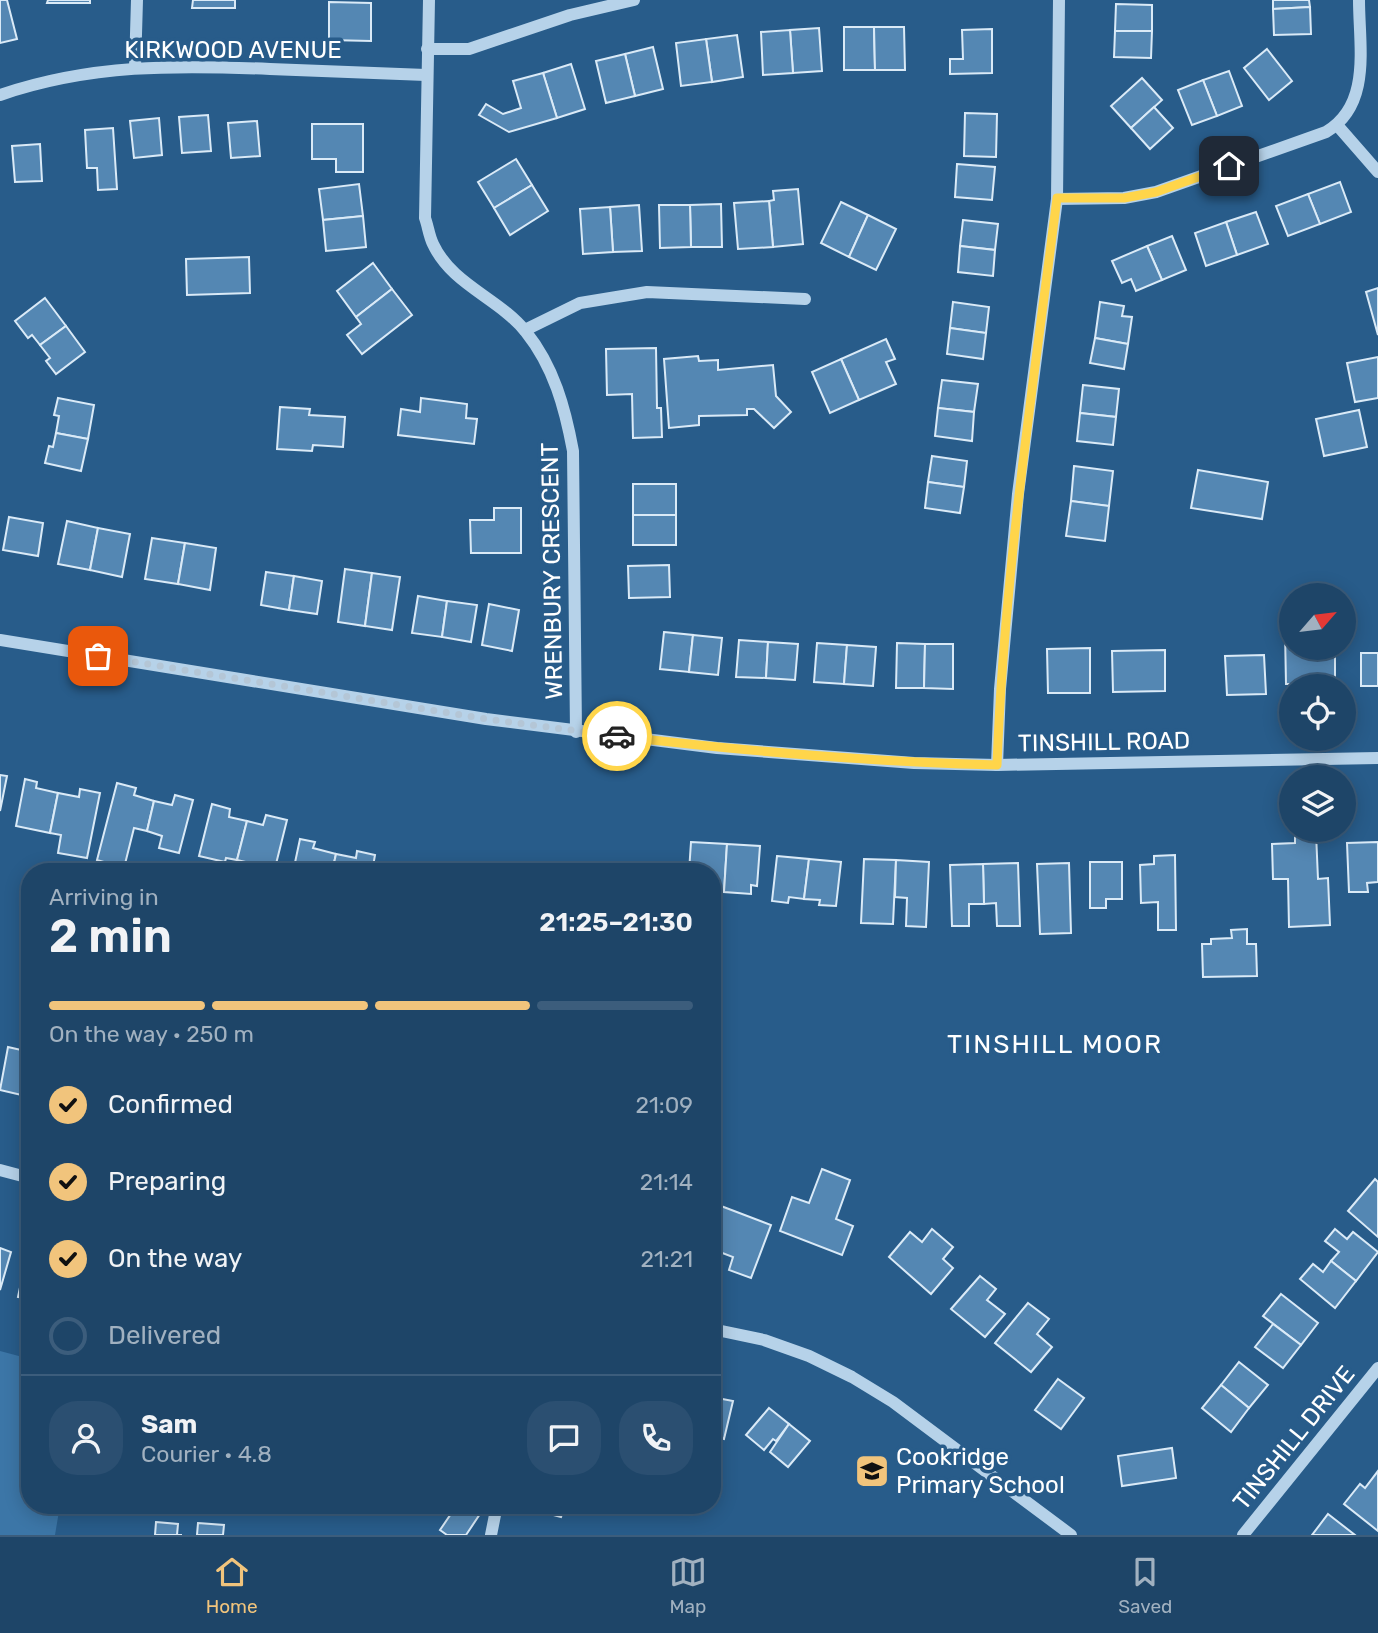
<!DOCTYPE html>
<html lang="en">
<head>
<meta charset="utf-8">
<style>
  :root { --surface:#1e4568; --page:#2b4f71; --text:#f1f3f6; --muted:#a1b1c0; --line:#3c5d7c; --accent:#f1c47c }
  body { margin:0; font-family:Rubik,sans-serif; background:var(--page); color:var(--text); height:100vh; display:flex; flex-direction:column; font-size:26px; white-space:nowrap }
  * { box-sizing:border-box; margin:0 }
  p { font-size:23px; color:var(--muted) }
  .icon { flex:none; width:38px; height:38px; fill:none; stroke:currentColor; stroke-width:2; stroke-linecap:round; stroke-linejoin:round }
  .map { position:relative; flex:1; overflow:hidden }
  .side { position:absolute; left:21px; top:863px; width:700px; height:651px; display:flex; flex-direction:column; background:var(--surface); border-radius:28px; box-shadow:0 4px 18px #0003,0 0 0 2px var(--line) }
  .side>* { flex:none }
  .needle { width:46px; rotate:62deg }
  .buttons { position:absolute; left:1279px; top:583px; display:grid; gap:14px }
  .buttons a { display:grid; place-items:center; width:77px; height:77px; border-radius:50%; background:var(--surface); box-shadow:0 4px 18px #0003,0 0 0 2px var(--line); font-size:35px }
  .pin { position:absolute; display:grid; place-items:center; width:60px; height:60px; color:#fff; margin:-30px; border-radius:14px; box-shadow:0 4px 10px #0006 }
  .courier { position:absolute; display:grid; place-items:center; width:70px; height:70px; margin:-35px; border:5px solid #ffd54a; border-radius:50%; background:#fff; color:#222; box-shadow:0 2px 9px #0007 }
  .headline em { font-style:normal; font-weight:600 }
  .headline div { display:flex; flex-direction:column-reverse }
  .headline { display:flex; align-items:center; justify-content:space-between; height:119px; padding:0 28px }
  h1 { font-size:46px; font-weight:600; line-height:52px }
  .bar { display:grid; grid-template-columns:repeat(4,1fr); gap:10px 7px; align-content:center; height:84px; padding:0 28px }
  .bar i { height:9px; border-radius:5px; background:var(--line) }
  .bar .active { background:var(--accent) }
  .bar p { grid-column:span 4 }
  .line { display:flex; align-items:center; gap:18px; padding:0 28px; border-top:2px solid var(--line) }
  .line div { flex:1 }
  .round { display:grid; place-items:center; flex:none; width:74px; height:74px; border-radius:28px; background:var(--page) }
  ol { padding:0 28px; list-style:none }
  li { display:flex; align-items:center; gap:21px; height:77px }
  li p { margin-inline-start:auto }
  li .icon { padding:7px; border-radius:50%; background:var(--accent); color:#111; stroke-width:4 }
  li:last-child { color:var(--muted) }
  li i { width:38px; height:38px; border:4px solid var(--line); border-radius:50% }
  .tabs { display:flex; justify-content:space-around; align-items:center; height:98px; border-top:2px solid var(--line); background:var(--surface); font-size:19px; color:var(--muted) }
  .tabs a { display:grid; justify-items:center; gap:4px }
  .tabs .active { color:var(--accent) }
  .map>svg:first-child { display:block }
</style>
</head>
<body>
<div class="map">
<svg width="1378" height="1535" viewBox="0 0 1378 1535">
  <rect width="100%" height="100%" fill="#285c8a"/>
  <polygon fill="#3c76a7" points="0,1351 30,1359 30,1505 60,1505 55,1535 0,1535"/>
  <g fill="#5487b3" stroke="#daeaf7" stroke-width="2">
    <polygon points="0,0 7,0 17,39 0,43"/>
    <polygon points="48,0 90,0 90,3 47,3"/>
    <polygon points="193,0 235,0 235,8 192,8"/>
    <polygon points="1273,0 1309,0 1310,7 1273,9"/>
    <polygon points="329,2 371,3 371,41 329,40"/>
    <polygon points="1116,4 1152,5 1152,31 1115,31"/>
    <polygon points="1310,7 1311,34 1274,35 1273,9"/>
    <polygon points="844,27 874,27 875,70 844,70"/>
    <polygon points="874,27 904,27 905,70 875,70"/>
    <polygon points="819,28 822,71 793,73 790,30"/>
    <polygon points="992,29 992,73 950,74 950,59 963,59 962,30"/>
    <polygon points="790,30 793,73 763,75 761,32"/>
    <polygon points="1115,31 1152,31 1151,58 1114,57"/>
    <polygon points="737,35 743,77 712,82 706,39"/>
    <polygon points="706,39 712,82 681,86 676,43"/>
    <polygon points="653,47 663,89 635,96 625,54"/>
    <polygon points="1267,49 1292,81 1269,100 1244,68"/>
    <polygon points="625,54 635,96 606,103 596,61"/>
    <polygon points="571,64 585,109 557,118 543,73"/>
    <polygon points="1229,71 1242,106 1217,116 1203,80"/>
    <polygon points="543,73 557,118 509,132 479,115 486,104 503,114 521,108 513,81"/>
    <polygon points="1142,78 1162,100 1131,128 1111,106"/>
    <polygon points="1203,80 1217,116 1192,125 1178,90"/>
    <polygon points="1154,107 1173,128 1150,149 1131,128"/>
    <polygon points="965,113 997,114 996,157 964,156"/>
    <polygon points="208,115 211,151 182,153 179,117"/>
    <polygon points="159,118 162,155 134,158 130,121"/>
    <polygon points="257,121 260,156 231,158 228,123"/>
    <polygon points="312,124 363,124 363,172 336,172 336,159 312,159"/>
    <polygon points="113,128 117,189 98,190 97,168 87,168 85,130"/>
    <polygon points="40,144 42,181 15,182 12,146"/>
    <polygon points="516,159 532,185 494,208 478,182"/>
    <polygon points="957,164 995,167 992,200 955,197"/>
    <polygon points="1340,182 1351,212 1320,224 1308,194"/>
    <polygon points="359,184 363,216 323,220 319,189"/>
    <polygon points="532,185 548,211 510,235 494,208"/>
    <polygon points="798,189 803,244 773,247 769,201 774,200 773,191"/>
    <polygon points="1308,194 1320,224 1288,236 1276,206"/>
    <polygon points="769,201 773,247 738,249 734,203"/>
    <polygon points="841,202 868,215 849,257 821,243"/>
    <polygon points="721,204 722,247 691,247 690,205"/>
    <polygon points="639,205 642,251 613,252 610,207"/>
    <polygon points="659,205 690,205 691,247 660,248"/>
    <polygon points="610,207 613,252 583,254 580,209"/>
    <polygon points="1256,212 1268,244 1237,255 1226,222"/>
    <polygon points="868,215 896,229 876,270 849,257"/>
    <polygon points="363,216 366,247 326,251 323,220"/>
    <polygon points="963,220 998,224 995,250 960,246"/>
    <polygon points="1226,222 1237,255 1206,266 1195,233"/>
    <polygon points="1172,236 1186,270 1162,280 1147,246"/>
    <polygon points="960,246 995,250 993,276 958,272"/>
    <polygon points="1147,246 1162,280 1136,291 1131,279 1122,283 1112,261"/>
    <polygon points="249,257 250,293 187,295 186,259"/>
    <polygon points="373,263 392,289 356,317 337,291"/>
    <polygon points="1378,288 1378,335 1366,292"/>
    <polygon points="392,289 412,315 362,354 347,335 361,324 356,317"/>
    <polygon points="45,298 66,326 40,345 32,335 28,338 15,321"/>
    <polygon points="953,302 989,307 986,333 950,328"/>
    <polygon points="1100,302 1124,306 1122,316 1132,317 1128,344 1095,338"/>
    <polygon points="66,326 85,352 56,374 46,361 50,358 40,345"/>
    <polygon points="950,328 986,333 983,359 947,354"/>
    <polygon points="1095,338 1128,344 1124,369 1090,363"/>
    <polygon points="886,339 895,359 886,362 896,384 859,400 841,359"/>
    <polygon points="656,348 657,408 661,408 662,437 633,438 632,394 607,395 606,349"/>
    <polygon points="698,356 699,361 718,360 718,370 773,365 776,396 791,412 774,428 754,409 747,409 747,415 699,416 699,425 669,428 664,359"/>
    <polygon points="1378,357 1378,398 1355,402 1347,363"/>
    <polygon points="841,359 859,400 830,413 812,372"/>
    <polygon points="942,380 978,384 974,412 938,408"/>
    <polygon points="1083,385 1119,389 1116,417 1080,413"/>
    <polygon points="58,398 94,405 88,439 56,433 59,416 54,415"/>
    <polygon points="421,398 467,404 466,418 477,419 474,444 398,435 401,409 420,412"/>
    <polygon points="280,407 310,409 309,415 345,417 343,447 313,445 312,451 277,449"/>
    <polygon points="938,408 974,412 972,441 935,436"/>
    <polygon points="1359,410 1367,447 1324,456 1316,419"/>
    <polygon points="1080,413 1116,417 1113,445 1077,441"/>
    <polygon points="56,433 88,439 81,471 45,463 49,446 53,447"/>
    <polygon points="932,456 967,461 964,487 928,482"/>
    <polygon points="1074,466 1113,471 1109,506 1071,501"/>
    <polygon points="1198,470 1268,482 1262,519 1191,508"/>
    <polygon points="928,482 964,487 960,513 925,508"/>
    <rect x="633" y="484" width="43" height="31"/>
    <polygon points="1071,501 1109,506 1105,541 1066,536"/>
    <polygon points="494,508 521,508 521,553 471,553 470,520 494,520"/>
    <rect x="633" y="515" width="43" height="30"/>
    <polygon points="9,517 43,523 38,556 3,550"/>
    <polygon points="67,521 98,528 90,570 58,564"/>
    <polygon points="98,528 130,534 122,577 90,570"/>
    <polygon points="152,538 185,543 178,584 145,579"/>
    <polygon points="185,543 216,548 210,590 178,584"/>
    <polygon points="669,565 670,597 629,598 628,566"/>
    <polygon points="345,569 372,573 365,626 338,622"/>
    <polygon points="266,572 294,576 289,610 261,605"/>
    <polygon points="372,573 400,577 392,630 365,626"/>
    <polygon points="294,576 322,581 317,614 289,610"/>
    <polygon points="418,596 447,601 442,637 412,633"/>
    <polygon points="447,601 477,605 471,642 442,637"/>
    <polygon points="489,604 519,610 512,651 482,645"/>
    <polygon points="664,632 693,635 689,672 660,669"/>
    <polygon points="1285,632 1292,632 1292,648 1335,648 1335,684 1286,684"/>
    <polygon points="693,635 722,638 718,675 689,672"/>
    <polygon points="739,640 768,642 766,678 736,677"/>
    <polygon points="768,642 798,644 795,680 766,678"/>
    <polygon points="817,643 847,645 844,684 814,682"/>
    <polygon points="897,643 925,644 924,688 896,688"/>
    <polygon points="925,644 953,644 953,689 924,688"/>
    <polygon points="847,645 876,647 873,686 844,684"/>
    <polygon points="1090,648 1090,693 1048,693 1047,649"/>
    <polygon points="1165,650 1165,691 1113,692 1112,651"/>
    <rect x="1361" y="653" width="17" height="33"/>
    <polygon points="1264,655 1266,694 1227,695 1225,656"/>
    <polygon points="0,775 7,776 0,811"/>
    <polygon points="25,779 37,782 36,788 58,793 50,833 16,826"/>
    <polygon points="117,783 136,788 134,795 154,801 147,831 134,828 124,868 97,860"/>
    <polygon points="80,789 100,793 87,858 58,853 61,835 50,833 58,793 79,797"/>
    <polygon points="175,795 193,800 179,853 159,848 162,836 147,831 154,801 172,805"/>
    <polygon points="212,804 230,809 229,817 247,821 237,860 226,858 225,862 199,856"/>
    <polygon points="266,815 287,820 274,872 247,872 250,863 237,860 247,821 263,825"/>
    <polygon points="1295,833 1316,833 1318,879 1328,878 1330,925 1289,927 1288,879 1273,879 1272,844 1295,843"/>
    <polygon points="300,839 315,842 313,848 336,854 332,872 293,872"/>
    <polygon points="691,842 727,844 724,892 712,891 712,872 689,872"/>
    <polygon points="1378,842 1378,882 1367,883 1368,892 1349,892 1347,843"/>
    <polygon points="727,844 760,846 757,886 751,885 751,894 724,892"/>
    <polygon points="357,851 375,855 372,872 332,872 336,854 356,858"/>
    <polygon points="1175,855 1176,930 1158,930 1158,902 1141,903 1140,865 1154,864 1154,856"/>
    <polygon points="777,856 809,859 804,899 789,897 788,903 772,901"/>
    <polygon points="809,859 841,862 836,906 819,905 820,900 804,899"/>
    <polygon points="864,859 896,860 893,924 861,923"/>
    <polygon points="896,860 929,862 926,927 906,926 907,898 895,897"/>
    <polygon points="1090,862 1122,862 1122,899 1106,899 1106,908 1090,908"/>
    <polygon points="1018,863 1020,926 997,926 996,903 984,904 983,864"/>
    <polygon points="1069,863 1071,933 1040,934 1037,864"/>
    <polygon points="983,864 984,904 969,904 969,926 952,926 950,865"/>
    <polygon points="1247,929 1247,944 1256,944 1257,976 1203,977 1202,944 1211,944 1211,939 1232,938 1231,930"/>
    <polygon points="8,1047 30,1052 30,1097 0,1090"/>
    <polygon points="822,1169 850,1180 836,1219 853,1226 842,1255 780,1231 792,1197 809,1203"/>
    <polygon points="1375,1179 1378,1182 1378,1237 1348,1211"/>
    <polygon points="721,1206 771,1225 751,1278 729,1270 733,1257 712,1249 712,1230"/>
    <polygon points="932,1229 953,1247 943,1259 953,1268 931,1294 889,1257 910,1232 922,1242"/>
    <polygon points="1335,1229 1347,1239 1353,1232 1378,1252 1356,1281 1331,1261 1339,1252 1325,1241"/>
    <polygon points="0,1248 11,1252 0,1290"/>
    <polygon points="26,1259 30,1260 30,1324 22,1322 28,1299 18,1297"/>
    <polygon points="1331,1261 1356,1281 1335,1308 1300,1279 1313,1264 1323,1272"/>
    <polygon points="980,1276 996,1289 987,1300 1005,1314 985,1337 951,1309"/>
    <polygon points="1281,1294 1318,1323 1301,1345 1263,1316"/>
    <polygon points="1028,1303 1049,1319 1037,1334 1052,1347 1031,1372 995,1343"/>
    <polygon points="1273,1324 1301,1345 1283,1368 1255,1347"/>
    <polygon points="1239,1362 1268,1385 1249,1408 1221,1385"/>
    <polygon points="1058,1379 1084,1398 1061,1429 1035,1410"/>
    <polygon points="1221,1385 1249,1408 1231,1432 1202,1408"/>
    <polygon points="712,1397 733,1401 724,1439 712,1436"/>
    <polygon points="769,1408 789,1424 776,1441 773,1439 764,1450 746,1435"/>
    <polygon points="789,1424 810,1441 788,1467 770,1452"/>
    <polygon points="1172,1448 1176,1478 1122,1486 1118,1456"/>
    <polygon points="1378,1471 1378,1531 1344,1504 1360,1484 1365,1488"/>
    <polygon points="457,1505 486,1505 466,1535 447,1535 440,1530"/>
    <polygon points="532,1505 565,1505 561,1517 531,1509"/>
    <polygon points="1328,1514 1355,1535 1312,1535"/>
    <polygon points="156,1522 178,1524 177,1535 182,1535 155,1535"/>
    <polygon points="198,1523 224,1525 223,1535 197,1535"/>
  </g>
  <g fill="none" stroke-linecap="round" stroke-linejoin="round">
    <g stroke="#b6d2e9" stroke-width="12">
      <path d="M 429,0 L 425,218 C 428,226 429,236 433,244 C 452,285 499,298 526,332 C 554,367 565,408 573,451 L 576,732"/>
      <polyline points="427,49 469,49 570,15 634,0"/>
      <polyline points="135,68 137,0"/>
      <path d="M 0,95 C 90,64 177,65 270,69 C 322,71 374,73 426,75"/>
      <polyline points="1337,125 1378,172"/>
      <path d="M 1057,199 L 1124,198 L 1156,192 L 1326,132 C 1372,105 1359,46 1359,0"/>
      <polyline points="525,330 580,303 647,292 805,299"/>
      <polyline points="0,640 486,719 717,748 914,763 997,765 1378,758"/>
      <polyline points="997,765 1000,689 1018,494 1057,199 1059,0"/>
      <polyline points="0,1170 30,1178"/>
      <polyline points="712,1329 764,1340 809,1356 852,1377 893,1402 1071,1535"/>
      <polyline points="491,1535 497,1505"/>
      <polyline points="1243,1535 1378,1368"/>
    </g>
  </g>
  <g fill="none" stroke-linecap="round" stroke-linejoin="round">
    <polyline stroke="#b4c6d6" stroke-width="7" stroke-dasharray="0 12.6" points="98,656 486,719 617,736"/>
    <path stroke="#ffd54a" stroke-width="9" d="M 617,736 C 744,751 870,762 997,765 C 1004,575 1033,387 1057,198 L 1124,198 L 1156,192 L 1229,166"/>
  </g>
  <defs>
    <g id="school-square" transform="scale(1.75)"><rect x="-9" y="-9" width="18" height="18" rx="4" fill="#f1c47c" stroke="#285c8a"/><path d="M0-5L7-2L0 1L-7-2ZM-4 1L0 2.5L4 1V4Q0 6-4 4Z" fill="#111"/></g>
  </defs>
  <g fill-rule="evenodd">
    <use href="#school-square" x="872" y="1471"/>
  </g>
  <g text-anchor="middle" stroke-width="7" stroke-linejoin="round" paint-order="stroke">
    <g font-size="24" fill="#fff" stroke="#285c8a">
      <text x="233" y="58">KIRKWOOD AVENUE</text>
      <text transform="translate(552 571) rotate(-91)" y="8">WRENBURY CRESCENT</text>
      <text transform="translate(1104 742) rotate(-1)" y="8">TINSHILL ROAD</text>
      <text transform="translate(1294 1438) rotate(-51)" y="8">TINSHILL DRIVE</text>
    </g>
    <g font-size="24" fill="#fff" stroke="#285c8a" text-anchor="start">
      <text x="896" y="1465">Cookridge<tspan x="896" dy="28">Primary School</tspan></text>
    </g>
    <g font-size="26" letter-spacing="2" fill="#fff" stroke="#285c8a">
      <text x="1055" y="1053">TINSHILL MOOR</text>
    </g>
  </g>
</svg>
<div class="buttons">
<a><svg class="needle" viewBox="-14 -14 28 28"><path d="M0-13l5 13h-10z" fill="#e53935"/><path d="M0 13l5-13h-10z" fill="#a1b1c0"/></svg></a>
<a><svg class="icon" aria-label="locate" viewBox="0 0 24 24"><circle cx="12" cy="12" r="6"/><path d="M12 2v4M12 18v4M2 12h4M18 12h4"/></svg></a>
<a><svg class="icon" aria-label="layers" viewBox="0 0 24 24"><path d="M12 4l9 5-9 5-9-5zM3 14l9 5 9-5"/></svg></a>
</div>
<div class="pin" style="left:98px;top:656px;background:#ea580c"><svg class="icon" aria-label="bag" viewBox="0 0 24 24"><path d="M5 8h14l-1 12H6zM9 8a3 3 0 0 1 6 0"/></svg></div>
<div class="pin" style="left:1229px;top:166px;background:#1f2937"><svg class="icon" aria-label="home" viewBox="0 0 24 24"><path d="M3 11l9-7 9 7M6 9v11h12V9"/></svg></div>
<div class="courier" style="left:617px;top:736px"><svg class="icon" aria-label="car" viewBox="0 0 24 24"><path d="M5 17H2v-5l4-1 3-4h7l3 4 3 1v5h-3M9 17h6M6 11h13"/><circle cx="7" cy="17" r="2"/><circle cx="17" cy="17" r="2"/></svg></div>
<section class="side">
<div class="headline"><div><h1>2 min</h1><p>Arriving in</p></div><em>21:25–21:30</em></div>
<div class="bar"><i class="active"></i><i class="active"></i><i class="active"></i><i></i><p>On the way · 250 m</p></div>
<ol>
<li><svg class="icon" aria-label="check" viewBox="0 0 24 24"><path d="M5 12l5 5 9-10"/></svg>Confirmed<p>21:09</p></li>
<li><svg class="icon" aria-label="check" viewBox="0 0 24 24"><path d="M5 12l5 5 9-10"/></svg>Preparing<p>21:14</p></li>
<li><svg class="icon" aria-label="check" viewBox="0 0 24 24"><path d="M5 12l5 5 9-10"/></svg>On the way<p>21:21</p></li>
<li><i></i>Delivered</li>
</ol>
<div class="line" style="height:126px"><a class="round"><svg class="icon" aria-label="person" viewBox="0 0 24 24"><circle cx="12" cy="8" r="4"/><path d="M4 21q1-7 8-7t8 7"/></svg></a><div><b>Sam</b><p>Courier · 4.8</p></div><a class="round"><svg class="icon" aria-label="chat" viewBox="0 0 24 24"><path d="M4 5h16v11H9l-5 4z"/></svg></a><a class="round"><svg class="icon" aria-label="phone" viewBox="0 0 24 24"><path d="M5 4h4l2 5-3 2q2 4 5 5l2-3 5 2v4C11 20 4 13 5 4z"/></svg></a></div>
</section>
</div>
<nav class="tabs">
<a class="active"><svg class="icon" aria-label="home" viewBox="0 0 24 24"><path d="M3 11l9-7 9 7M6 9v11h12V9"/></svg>Home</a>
<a><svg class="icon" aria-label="map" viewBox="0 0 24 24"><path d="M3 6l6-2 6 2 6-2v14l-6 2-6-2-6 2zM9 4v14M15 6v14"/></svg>Map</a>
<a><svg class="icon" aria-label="saved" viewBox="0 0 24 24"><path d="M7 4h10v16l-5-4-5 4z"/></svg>Saved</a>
</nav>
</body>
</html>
